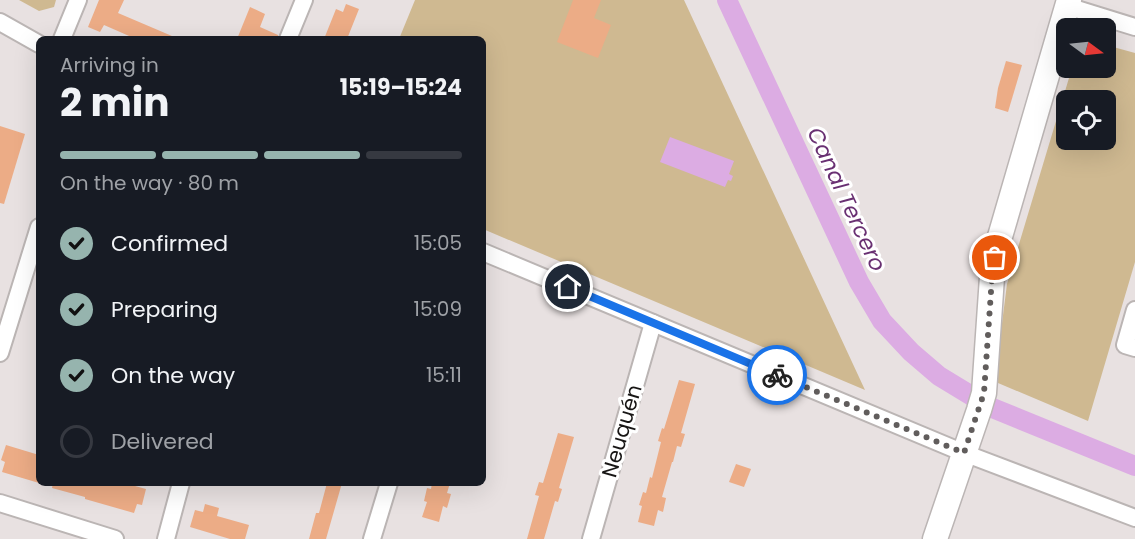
<!DOCTYPE html>
<html lang="en">
<head>
<meta charset="utf-8">
<style>
  :root { --surface:#171b24; --page:#20242c; --text:#f1f3f6; --muted:#9ea1a6; --line:#363941; --accent:#96b4ae }
  body { margin:0; font-family:Poppins,sans-serif; background:var(--page); color:var(--text); height:100vh; display:flex; flex-direction:column; font-size:22px; white-space:nowrap }
  * { box-sizing:border-box; margin:0 }
  p { font-size:20px; color:var(--muted) }
  .icon { flex:none; width:33px; height:33px; fill:none; stroke:currentColor; stroke-width:2; stroke-linecap:round; stroke-linejoin:round }
  .map { position:relative; flex:1; overflow:hidden }
  .sheet { position:absolute; left:36px; top:36px; width:450px; height:450px; display:flex; flex-direction:column; background:var(--surface); border-radius:9px; box-shadow:0 6px 24px #0002 }
  .sheet>* { flex:none }
  .needle { width:39px; rotate:105deg }
  .controls { position:absolute; left:1056px; top:18px; display:grid; gap:12px }
  .controls a { display:grid; place-items:center; width:60px; height:60px; border-radius:9px; background:var(--surface); box-shadow:0 6px 24px #0002; font-size:30px }
  .pin { position:absolute; display:grid; place-items:center; width:51px; height:51px; color:#fff; margin:-26px; border:3px solid #fff; border-radius:50%; box-shadow:0 2px 6px #0007 }
  .courier { position:absolute; display:grid; place-items:center; width:60px; height:60px; margin:-30px; border:4px solid #1a73e8; border-radius:50%; background:#fff; color:#222; box-shadow:0 2px 8px #0007 }
  .head em { font-style:normal; font-weight:700 }
  .head div { display:flex; flex-direction:column-reverse }
  .head { display:flex; align-items:center; justify-content:space-between; height:102px; padding:0 24px }
  h1 { font-size:39px; font-weight:700; line-height:45px }
  .bar { display:grid; grid-template-columns:repeat(4,1fr); gap:9px 6px; align-content:center; height:72px; padding:0 24px }
  .bar i { height:8px; border-radius:4px; background:var(--line) }
  .bar .on { background:var(--accent) }
  .bar p { grid-column:span 4 }
  ol { padding:0 24px; list-style:none }
  li { display:flex; align-items:center; gap:18px; height:66px }
  li p { margin-inline-start:auto }
  li .icon { padding:6px; border-radius:50%; background:var(--accent); color:#111; stroke-width:4 }
  li:last-child { color:var(--muted) }
  li i { width:33px; height:33px; border:3px solid var(--line); border-radius:50% }
  .map>svg:first-child { display:block }
</style>
</head>
<body>
<div class="map">
<svg width="1135" height="539" viewBox="0 0 1135 539">
  <rect width="100%" height="100%" fill="#e8e1e1"/>
  <g fill="#cfb991" fill-rule="evenodd">
    <polygon points="19,0 56,0 54,7 39,11"/>
    <polygon points="415,0 684,0 865,390 483,229 483,39 399,39"/>
    <path d="M 1106,45 L 1135,53 L 1135,262 L 1088,421 L 998,383 L 995,378 L 1007,284 L 1072,68 L 1106,68 ZM 1066,100 L 1106,100 L 1106,140 L 1066,140 Z"/>
  </g>
  <polygon fill="#dcace3" points="670,137 734,161 729,174 733,176 731,181 728,180 725,187 660,162"/>
  <g fill="none" stroke-linecap="round" stroke-linejoin="round">
    <polyline stroke="#dcace3" stroke-width="20" points="727,0 859,282 882,321 911,352 939,376 990,407 1135,466"/>
  </g>
  <g fill="#ecac86">
    <polygon points="99,0 124,0 118,13 179,39 136,39 104,25 100,32 88,27"/>
    <polygon points="573,0 601,0 594,18 611,25 598,58 557,42"/>
    <polygon points="346,4 359,9 347,39 324,39 336,9 343,12"/>
    <polygon points="250,7 265,14 260,27 278,35 278,39 237,39"/>
    <polygon points="1006,61 1022,65 1008,112 995,108 998,88"/>
    <polygon points="0,126 25,134 4,204 0,203"/>
    <polygon points="679,380 695,384 681,433 685,434 681,447 677,446 673,462 672,462 662,497 666,498 663,512 658,510 654,526 638,522 642,506 639,505 643,492 646,493 650,477 652,478 661,442 658,441 662,428 664,429"/>
    <polygon points="558,433 574,437 559,488 562,489 558,502 555,501 544,539 527,539 539,496 535,495 539,482 543,483"/>
    <polygon points="6,445 39,455 39,483 2,472 5,462 1,460"/>
    <polygon points="736,464 751,469 744,487 729,482"/>
    <polygon points="53,483 124,483 146,489 142,505 137,504 134,513 85,499 85,497 52,488"/>
    <polygon points="327,483 342,483 326,539 309,539 316,513 319,513"/>
    <polygon points="432,483 450,483 447,493 451,494 447,508 443,506 439,522 422,517 427,502 424,501 427,488 431,489"/>
    <polygon points="205,504 219,508 217,516 249,525 245,539 230,539 190,527 195,510 203,512"/>
  </g>
  <g fill="none" stroke-linecap="round" stroke-linejoin="round">
    <g stroke="#bbb5b4" stroke-width="20">
      <g id="street">
        <polyline points="1067,6 1135,27"/>
        <polyline points="0,22 39,44"/>
        <polyline points="62,39 78,0"/>
        <polyline points="288,39 304,0"/>
        <polyline points="483,252 964,453 1135,518"/>
        <polyline points="1135,310 1125,345 1135,348"/>
        <polyline points="0,353 39,227"/>
        <polyline points="0,503 115,539"/>
        <polyline points="166,539 181,483"/>
        <polyline points="372,539 389,483"/>
        <polyline points="591,539 653,323"/>
      </g>
    </g>
    <g stroke="#bbb5b4" stroke-width="27">
      <polyline id="secondary" points="935,539 979,410 984,393 992,277 999,240 1069,0"/>
    </g>
    <use href="#street" stroke="#fff" stroke-width="16"/>
    <use href="#secondary" stroke="#fff" stroke-width="24"/>
  </g>
  <g fill="none" stroke-linecap="round" stroke-linejoin="round">
    <polyline stroke="#615d5c" stroke-width="6" stroke-dasharray="0 10.8" points="777,375 964,453 984,393 992,277 995,258"/>
    <polyline stroke="#1a73e8" stroke-width="8" points="568,287 777,375"/>
  </g>
  <g text-anchor="middle" stroke-width="6" stroke-linejoin="round" paint-order="stroke">
    <g font-size="21" fill="#181615" stroke="#fff">
      <text transform="translate(622 431) rotate(-74)" y="7">Neuquén</text>
    </g>
    <g font-size="22" font-style="italic" fill="#693072" stroke="#fff">
      <text transform="translate(847 199) rotate(65)" y="8">Canal Tercero</text>
    </g>
  </g>
</svg>
<div class="controls">
<a><svg class="needle" viewBox="-14 -14 28 28"><path d="M0-13l5 13h-10z" fill="#e53935"/><path d="M0 13l5-13h-10z" fill="#9ea1a6"/></svg></a>
<a><svg class="icon" aria-label="locate" viewBox="0 0 24 24"><circle cx="12" cy="12" r="6"/><path d="M12 2v4M12 18v4M2 12h4M18 12h4"/></svg></a>
</div>
<div class="pin" style="left:995px;top:258px;background:#ea580c"><svg class="icon" aria-label="bag" viewBox="0 0 24 24"><path d="M5 8h14l-1 12H6zM9 8a3 3 0 0 1 6 0"/></svg></div>
<div class="pin" style="left:568px;top:287px;background:#1f2937"><svg class="icon" aria-label="home" viewBox="0 0 24 24"><path d="M3 11l9-7 9 7M6 9v11h12V9"/></svg></div>
<div class="courier" style="left:777px;top:375px"><svg class="icon" aria-label="bike" viewBox="0 0 24 24"><circle cx="6" cy="16" r="4"/><circle cx="18" cy="16" r="4"/><path d="M6 16l4-8h5l3 8M10 8l3 8H6M13 5h3"/></svg></div>
<section class="sheet">
<div class="head"><div><h1>2 min</h1><p>Arriving in</p></div><em>15:19–15:24</em></div>
<div class="bar"><i class="on"></i><i class="on"></i><i class="on"></i><i></i><p>On the way · 80 m</p></div>
<ol>
<li><svg class="icon" aria-label="check" viewBox="0 0 24 24"><path d="M5 12l5 5 9-10"/></svg>Confirmed<p>15:05</p></li>
<li><svg class="icon" aria-label="check" viewBox="0 0 24 24"><path d="M5 12l5 5 9-10"/></svg>Preparing<p>15:09</p></li>
<li><svg class="icon" aria-label="check" viewBox="0 0 24 24"><path d="M5 12l5 5 9-10"/></svg>On the way<p>15:11</p></li>
<li><i></i>Delivered</li>
</ol>
</section>
</div>
</body>
</html>
